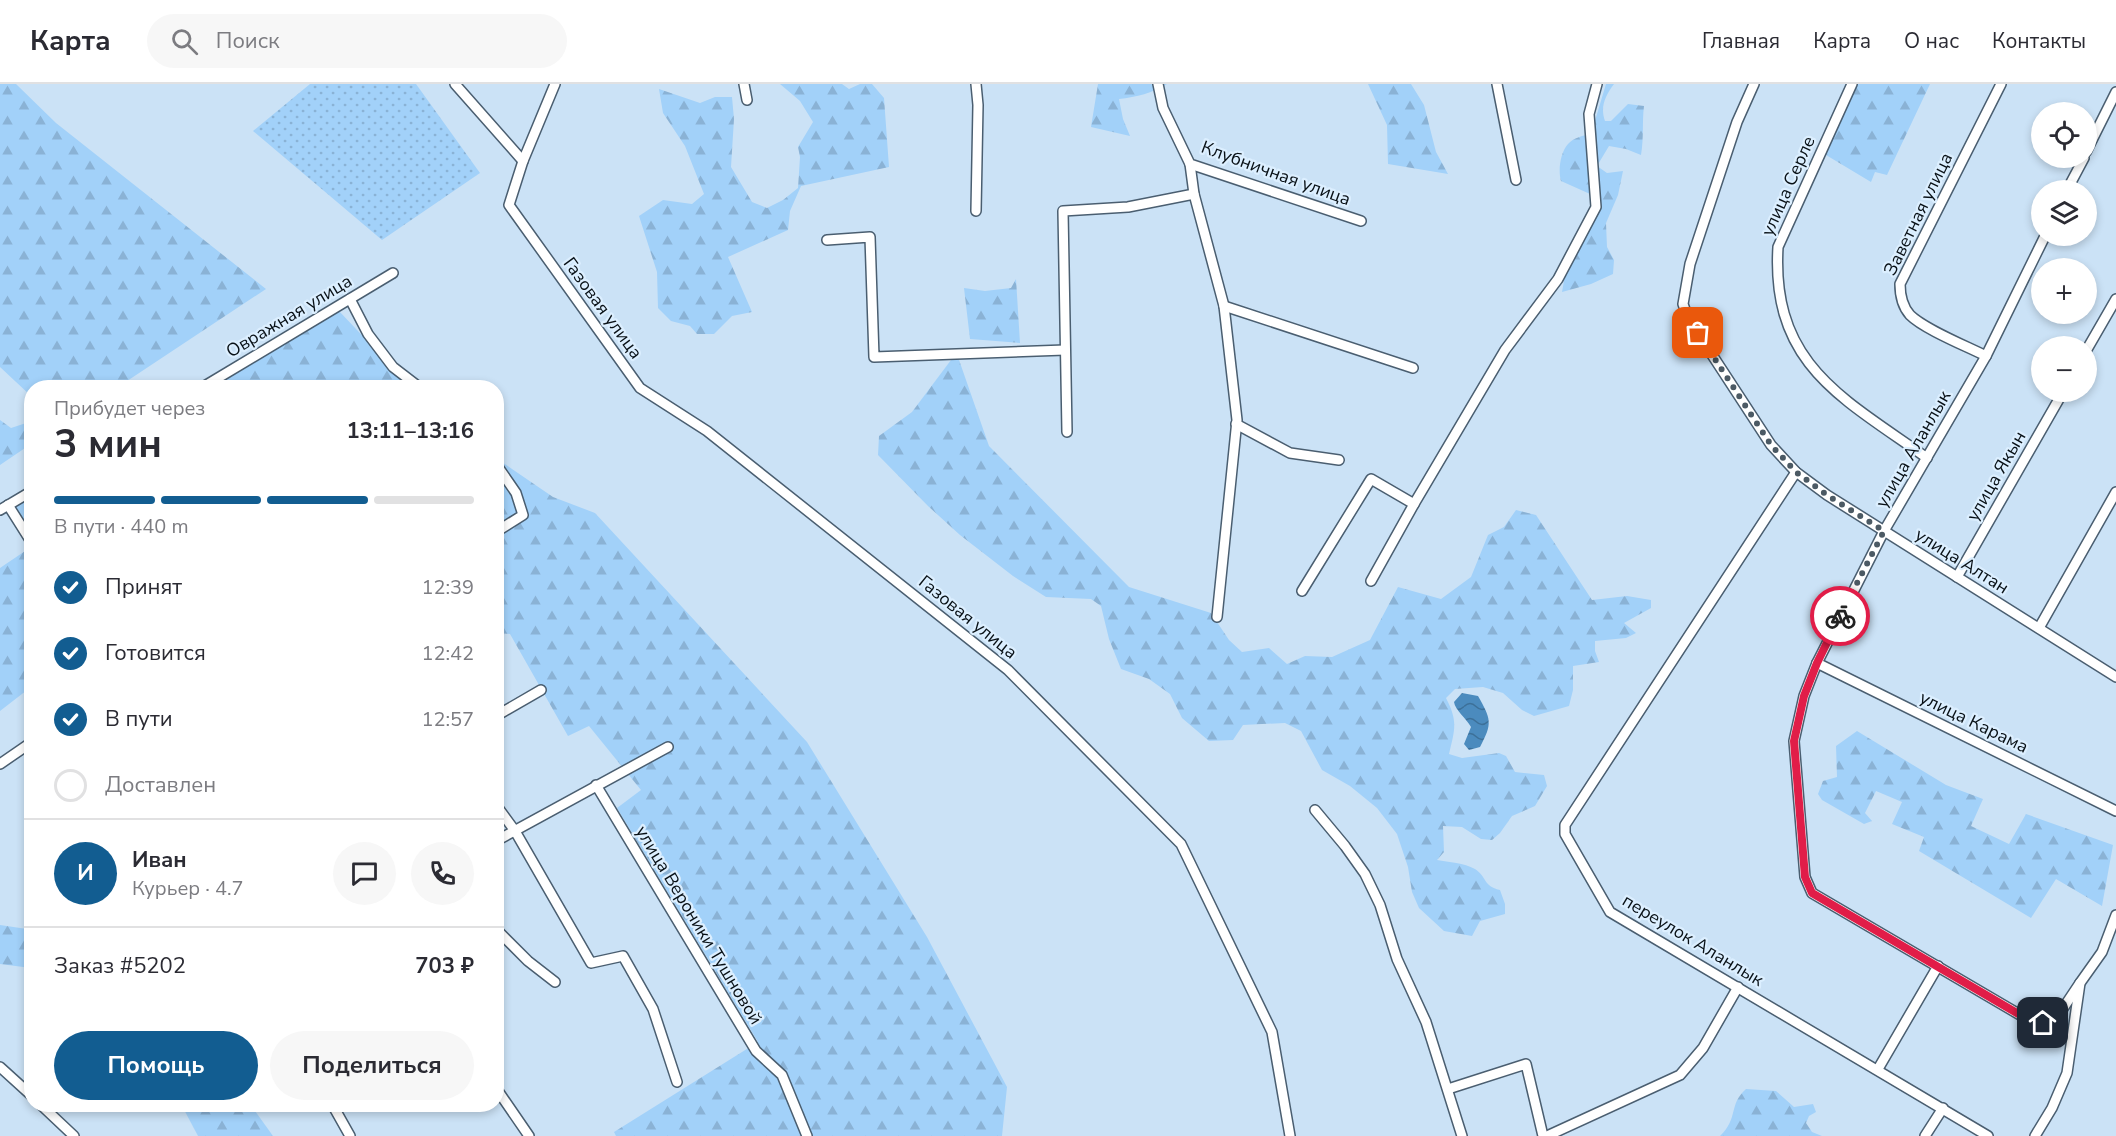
<!DOCTYPE html>
<html lang="ru">
<head>
<meta charset="utf-8">
<style>
  :root { --surface:#fff; --page:#f7f7f7; --text:#2b2b33; --muted:#7c7c81; --line:#e1e1e2; --accent:#125d91 }
  body { margin:0; font-family:"Nunito Sans",sans-serif; background:var(--page); color:var(--text); height:100vh; display:flex; flex-direction:column; font-size:22px; white-space:nowrap }
  * { box-sizing:border-box; margin:0 }
  p { font-size:20px; color:var(--muted) }
  .icon { flex:none; width:33px; height:33px; fill:none; stroke:currentColor; stroke-width:2; stroke-linecap:round; stroke-linejoin:round }
  .map { position:relative; flex:1; overflow:hidden }
  .drawer { position:absolute; left:24px; top:296px; width:480px; height:732px; display:flex; flex-direction:column; background:var(--surface); border-radius:24px; box-shadow:0 3px 9px #0003 }
  .drawer>* { flex:none }
  .tools { position:absolute; left:2031px; top:18px; display:grid; gap:12px }
  .tools a { display:grid; place-items:center; width:66px; height:66px; border-radius:50%; background:var(--surface); box-shadow:0 3px 9px #0003; font-size:30px }
  .pin { position:absolute; display:grid; place-items:center; width:51px; height:51px; color:#fff; margin:-26px; border-radius:12px; box-shadow:0 3px 9px #0006 }
  .courier { position:absolute; display:grid; place-items:center; width:60px; height:60px; margin:-30px; border:4px solid #e11d48; border-radius:50%; background:#fff; color:#222; box-shadow:0 2px 8px #0007 }
  .overview em { font-style:normal; font-weight:700 }
  .overview div { display:flex; flex-direction:column-reverse }
  .overview { display:flex; align-items:center; justify-content:space-between; height:102px; padding:0 30px }
  h1 { font-size:39px; font-weight:700; line-height:45px }
  .bar { display:grid; grid-template-columns:repeat(4,1fr); gap:9px 6px; align-content:center; height:72px; padding:0 30px }
  .bar i { height:8px; border-radius:4px; background:var(--line) }
  .bar .active { background:var(--accent) }
  .bar p { grid-column:span 4 }
  .line { display:flex; align-items:center; gap:15px; padding:0 30px; border-top:2px solid var(--line) }
  .line div { flex:1 }
  .round { display:grid; place-items:center; flex:none; width:63px; height:63px; border-radius:32px; background:var(--page) }
  ol { padding:0 30px; list-style:none }
  li { display:flex; align-items:center; gap:18px; height:66px }
  li p { margin-inline-start:auto }
  li .icon { padding:6px; border-radius:50%; background:var(--accent); color:#fff; stroke-width:4 }
  li:last-child { color:var(--muted) }
  li i { width:33px; height:33px; border:3px solid var(--line); border-radius:50% }
  .action { display:flex; gap:12px; margin-top:auto; padding:12px 30px }
  .action a { flex:1; height:69px; border-radius:36px; background:var(--accent); color:#fff; font-size:24px; font-weight:700; line-height:69px; text-align:center }
  .action a+a { background:var(--page); color:var(--text) }
  header { display:flex; align-items:center; gap:36px; box-sizing:border-box; height:84px; padding:0 30px; background:var(--surface); border-bottom:2px solid var(--line) }
  header strong { font-size:28px }
  nav { display:flex; gap:33px; margin-inline-start:auto; font-size:21px }
  .search { width:420px; height:54px; background:var(--page); display:flex; align-items:center; gap:15px; box-sizing:border-box; padding:0 21px; border-radius:33px; color:var(--muted); font-size:22px }
  .map>svg:first-child { display:block }
</style>
</head>
<body>
<header>
<strong>Карта</strong>
<div class="search"><svg class="icon" aria-label="search" viewBox="0 0 24 24"><circle cx="10" cy="10" r="6"/><path d="M15 15l6 6"/></svg>Поиск</div>
<nav><a>Главная</a><a>Карта</a><a>О нас</a><a>Контакты</a></nav>
</header>
<div class="map">
<svg width="2116" height="1052" viewBox="0 0 2116 1052">
  <defs>
    <pattern id="grass-dots" width="8" height="8" patternUnits="userSpaceOnUse" patternTransform="scale(1.5)"><rect width="8" height="8" fill="#a2d1f9"/><path d="M2 2h.1M6 6h.1" fill="none" stroke="#8ab2d5" stroke-width="1.8" stroke-linecap="round"/></pattern>
    <pattern id="forest-firs" width="22" height="20" patternUnits="userSpaceOnUse" patternTransform="scale(1.5)"><rect width="22" height="20" fill="#a2d1f9"/><path d="M5 1l3.5 6h-7zM16 11l3.5 6h-7z" fill="#8ab2d5"/></pattern>
    <pattern id="water-waves" width="16" height="10" patternUnits="userSpaceOnUse" patternTransform="scale(1.5)"><rect width="16" height="10" fill="#4b8bbe"/><path d="M0 5q4-4 8 0t8 0" fill="none" stroke="#3c7099"/></pattern>
  </defs>
  <rect width="100%" height="100%" fill="#cbe2f6"/>
  <polygon fill="url(#grass-dots)" points="310,0 416,0 480,89 382,156 253,47"/>
  <g fill="url(#forest-firs)">
    <polygon points="0,0 16,0 56,39 266,205 118,303 32,303 31,312 0,283"/>
    <polygon points="780,0 842,0 849,5 860,0 872,0 884,14 889,83 801,102 790,127 788,146 728,173 752,228 732,232 714,250 697,250 690,242 671,237 658,224 657,188 639,132 663,116 692,120 704,110 685,62 663,29 659,5 700,19 715,13 732,13 734,35 731,83 752,118 767,124 783,116 798,104 800,73 798,63 813,38 800,17"/>
    <path d="M 1098,0 L 1167,0 C 1152,9 1137,13 1119,15 L 1123,35 L 1130,52 L 1091,43 Z"/>
    <polygon points="1368,0 1411,0 1424,21 1436,68 1448,90 1388,80 1387,41"/>
    <path d="M 1606,0 L 1614,0 C 1605,12 1600,23 1605,37 L 1611,37 L 1628,20 L 1644,22 C 1642,38 1644,54 1641,71 L 1626,65 L 1609,62 L 1597,82 L 1607,89 L 1623,87 L 1618,111 L 1606,139 L 1607,163 L 1614,176 L 1613,190 L 1591,200 L 1562,208 L 1567,180 L 1579,167 L 1598,127 L 1599,114 L 1561,97 C 1558,87 1560,69 1568,60 C 1573,54 1584,51 1591,50 Z"/>
    <polygon points="1857,0 1930,0 1887,91 1875,88 1871,98 1826,71"/>
    <polygon points="1016,195 1020,259 970,255 964,204 985,207 1011,204"/>
    <polygon points="339,227 411,303 213,303"/>
    <path d="M 958,273 L 989,362 L 1129,503 L 1211,529 L 1229,556 L 1242,568 L 1269,564 L 1287,580 L 1305,572 L 1332,573 L 1370,556 L 1398,503 L 1441,515 L 1471,493 L 1488,451 L 1504,443 L 1516,426 L 1536,431 L 1592,516 L 1627,512 L 1651,516 L 1651,524 L 1624,539 L 1636,549 L 1626,554 L 1595,557 L 1595,567 L 1599,578 L 1573,582 L 1573,606 L 1569,622 L 1534,632 L 1522,626 L 1503,609 L 1483,603 L 1455,605 L 1446,614 C 1458,637 1455,645 1449,670 L 1462,674 L 1499,669 L 1506,672 L 1515,688 L 1544,691 L 1547,702 L 1535,722 L 1512,732 L 1500,749 L 1492,756 L 1481,755 L 1462,743 L 1443,742 L 1444,768 L 1437,776 C 1449,778 1464,779 1475,785 C 1487,793 1483,802 1500,806 L 1505,820 L 1505,830 L 1480,837 L 1472,852 L 1444,847 L 1419,824 L 1412,808 L 1408,783 L 1397,750 L 1377,724 L 1350,702 L 1322,686 L 1301,647 L 1285,639 L 1243,641 L 1233,656 L 1209,657 L 1182,634 L 1170,610 L 1149,595 L 1121,585 L 1109,555 L 1101,522 L 1091,515 L 1046,513 L 1013,492 L 960,451 L 928,422 L 878,371 L 879,352 L 912,328 L 951,276 Z"/>
    <polygon points="0,336 11,344 32,337 31,360 0,381"/>
    <polygon points="496,374 553,413 595,429 807,658 927,853 1007,1003 1002,1052 616,1052 614,1048 758,958 617,724 641,706 589,642 568,652 510,550 497,549"/>
    <polygon points="31,413 31,449 16,423"/>
    <polygon points="31,463 32,581 27,584 31,596 31,603 0,627 0,484"/>
    <polygon points="1857,647 1946,701 1983,715 1971,742 2009,760 2026,730 2113,761 2102,822 2056,795 2031,834 1919,767 1924,753 1892,740 1902,718 1876,707 1865,729 1872,737 1864,740 1822,716 1818,710 1823,697 1837,693 1836,662"/>
    <polygon points="31,839 31,884 0,880 0,841 27,845"/>
    <path d="M 1746,1005 L 1776,1007 L 1794,1023 L 1813,1020 L 1816,1028 L 1809,1032 L 1806,1039 L 1812,1048 L 1822,1052 L 1720,1052 C 1739,1034 1728,1021 1746,1005 Z"/>
    <polygon points="181,1020 250,1020 273,1052 198,1052"/>
  </g>
  <path fill="url(#water-waves)" d="M 1462,609 L 1478,612 C 1491,635 1493,639 1480,663 L 1469,666 L 1464,660 L 1471,643 C 1466,634 1455,626 1454,618 Z"/>
  <g fill="none" stroke-linecap="round" stroke-linejoin="round">
    <g stroke="#4a5e70" stroke-width="12">
      <g id="street">
        <polyline points="455,0 523,77"/>
        <polyline points="555,0 523,77 509,121 640,304 707,347 1008,586 1181,760 1272,948 1290,1052"/>
        <polyline points="744,0 747,16"/>
        <polyline points="1158,0 1163,24 1190,80 1361,137"/>
        <polyline points="1497,0 1516,96"/>
        <polyline points="1754,0 1737,38 1690,180 1683,220 1688,234 1771,361 1796,388 1827,411 2116,593"/>
        <path d="M 1852,0 L 1778,163 C 1771,281 1843,314 1927,374"/>
        <polyline points="2086,68 2116,8"/>
        <polyline points="1190,80 1194,110 1224,222 1237,336 1217,533"/>
        <polyline points="2067,106 2084,74"/>
        <polyline points="976,127 978,21 976,0"/>
        <polyline points="2045,152 1986,272 1884,447 1817,579 1804,612 1794,657 1805,793 1812,809 2027,935 2043,939 2058,932 2080,899"/>
        <polyline points="827,156 870,153 874,273 1065,266"/>
        <polyline points="350,215 368,250 393,283 419,303"/>
        <polyline points="1224,222 1413,284"/>
        <polyline points="2086,267 2116,215"/>
        <path d="M 1986,272 C 1966,262 1924,245 1910,231 C 1902,222 1900,211 1900,200 L 2001,0"/>
        <polyline points="203,303 393,189"/>
        <polyline points="1236,340 1290,369 1339,376"/>
        <polyline points="1067,348 1063,127 1128,123 1194,110"/>
        <polyline points="496,380 516,409 523,431 496,448"/>
        <polyline points="1796,388 1565,741 1565,750 1610,828 1988,1052"/>
        <polyline points="8,421 32,459"/>
        <polyline points="0,426 32,407"/>
        <polyline points="1957,493 2063,308"/>
        <polyline points="1371,497 1414,420 1505,266 1558,195 1596,123 1589,30 1597,0"/>
        <polyline points="1302,507 1371,395 1414,420"/>
        <polyline points="2039,544 2116,408"/>
        <polyline points="496,551 498,550"/>
        <polyline points="1817,579 2116,727"/>
        <polyline points="496,632 541,606"/>
        <polyline points="0,680 32,658"/>
        <polyline points="596,701 756,967 782,991 807,1052"/>
        <polyline points="496,721 515,747 591,879 623,872 653,925 677,998"/>
        <polyline points="1315,726 1345,762 1365,790 1380,821 1397,875 1426,938 1462,1052"/>
        <polyline points="496,757 668,663"/>
        <polyline points="496,845 528,877 555,898"/>
        <polyline points="0,983 32,1012"/>
        <polyline points="1878,985 1938,882"/>
        <polyline points="496,1004 529,1052"/>
        <polyline points="1448,1005 1526,980 1543,1052"/>
        <polyline points="40,1020 74,1052"/>
        <polyline points="332,1020 350,1052"/>
        <polyline points="1547,1052 1680,991 1703,964 1738,903"/>
        <polyline points="1925,1052 1943,1024"/>
        <polyline points="2035,1052 2052,1024 2067,989 2080,899 2102,868 2116,831"/>
      </g>
    </g>
    <use href="#street" stroke="#fff" stroke-width="9"/>
  </g>
  <g fill="none" stroke-linecap="round" stroke-linejoin="round">
    <polyline stroke="#4c5a64" stroke-width="6" stroke-dasharray="0 10.8" points="1698,249 1771,361 1796,388 1827,411 1884,447 1840,532"/>
    <polyline stroke="#e11d48" stroke-width="8" points="1840,532 1817,579 1804,612 1794,657 1805,793 1812,809 2027,935 2043,939"/>
  </g>
  <g text-anchor="middle" stroke-width="4.5" stroke-linejoin="round" paint-order="stroke">
    <g font-size="18" fill="#081016" stroke="#dcefff">
      <text transform="translate(1276 89) rotate(20)" y="6">Клубничная улица</text>
      <text transform="translate(1788 102) rotate(-66)" y="6">улица Серле</text>
      <text transform="translate(1918 130) rotate(-64)" y="6">Заветная улица</text>
      <text transform="translate(603 224) rotate(54)" y="6">Газовая улица</text>
      <text transform="translate(289 232) rotate(-31)" y="6">Овражная улица</text>
      <text transform="translate(1913 365) rotate(-60)" y="6">улица Аланлык</text>
      <text transform="translate(1996 392) rotate(-60)" y="6">улица Якын</text>
      <text transform="translate(1962 477) rotate(32)" y="6">улица Алтан</text>
      <text transform="translate(968 533) rotate(39)" y="6">Газовая улица</text>
      <text transform="translate(1974 638) rotate(26)" y="6">улица Карама</text>
      <text transform="translate(699 841) rotate(59)" y="6">улица Вероники Тушновой</text>
      <text transform="translate(1693 856) rotate(31)" y="6">переулок Аланлык</text>
    </g>
  </g>
</svg>
<div class="tools">
<a><svg class="icon" aria-label="locate" viewBox="0 0 24 24"><circle cx="12" cy="12" r="6"/><path d="M12 2v4M12 18v4M2 12h4M18 12h4"/></svg></a>
<a><svg class="icon" aria-label="layers" viewBox="0 0 24 24"><path d="M12 4l9 5-9 5-9-5zM3 14l9 5 9-5"/></svg></a>
<a>+</a>
<a>−</a>
</div>
<div class="pin" style="left:1698px;top:249px;background:#ea580c"><svg class="icon" aria-label="bag" viewBox="0 0 24 24"><path d="M5 8h14l-1 12H6zM9 8a3 3 0 0 1 6 0"/></svg></div>
<div class="pin" style="left:2043px;top:939px;background:#1f2937"><svg class="icon" aria-label="home" viewBox="0 0 24 24"><path d="M3 11l9-7 9 7M6 9v11h12V9"/></svg></div>
<div class="courier" style="left:1840px;top:532px"><svg class="icon" aria-label="bike" viewBox="0 0 24 24"><circle cx="6" cy="16" r="4"/><circle cx="18" cy="16" r="4"/><path d="M6 16l4-8h5l3 8M10 8l3 8H6M13 5h3"/></svg></div>
<section class="drawer">
<div class="overview"><div><h1>3 мин</h1><p>Прибудет через</p></div><em>13:11–13:16</em></div>
<div class="bar"><i class="active"></i><i class="active"></i><i class="active"></i><i></i><p>В пути · 440 m</p></div>
<ol>
<li><svg class="icon" aria-label="check" viewBox="0 0 24 24"><path d="M5 12l5 5 9-10"/></svg>Принят<p>12:39</p></li>
<li><svg class="icon" aria-label="check" viewBox="0 0 24 24"><path d="M5 12l5 5 9-10"/></svg>Готовится<p>12:42</p></li>
<li><svg class="icon" aria-label="check" viewBox="0 0 24 24"><path d="M5 12l5 5 9-10"/></svg>В пути<p>12:57</p></li>
<li><i></i>Доставлен</li>
</ol>
<div class="line" style="height:108px"><b class="round" style="background:var(--accent);color:#fff">И</b><div><b>Иван</b><p>Курьер · 4.7</p></div><a class="round"><svg class="icon" aria-label="chat" viewBox="0 0 24 24"><path d="M4 5h16v11H9l-5 4z"/></svg></a><a class="round"><svg class="icon" aria-label="phone" viewBox="0 0 24 24"><path d="M5 4h4l2 5-3 2q2 4 5 5l2-3 5 2v4C11 20 4 13 5 4z"/></svg></a></div>
<div class="line" style="height:78px"><div>Заказ #5202</div><b>703 ₽</b></div>
<div class="action"><a>Помощь</a><a>Поделиться</a></div>
</section>
</div>
</body>
</html>
